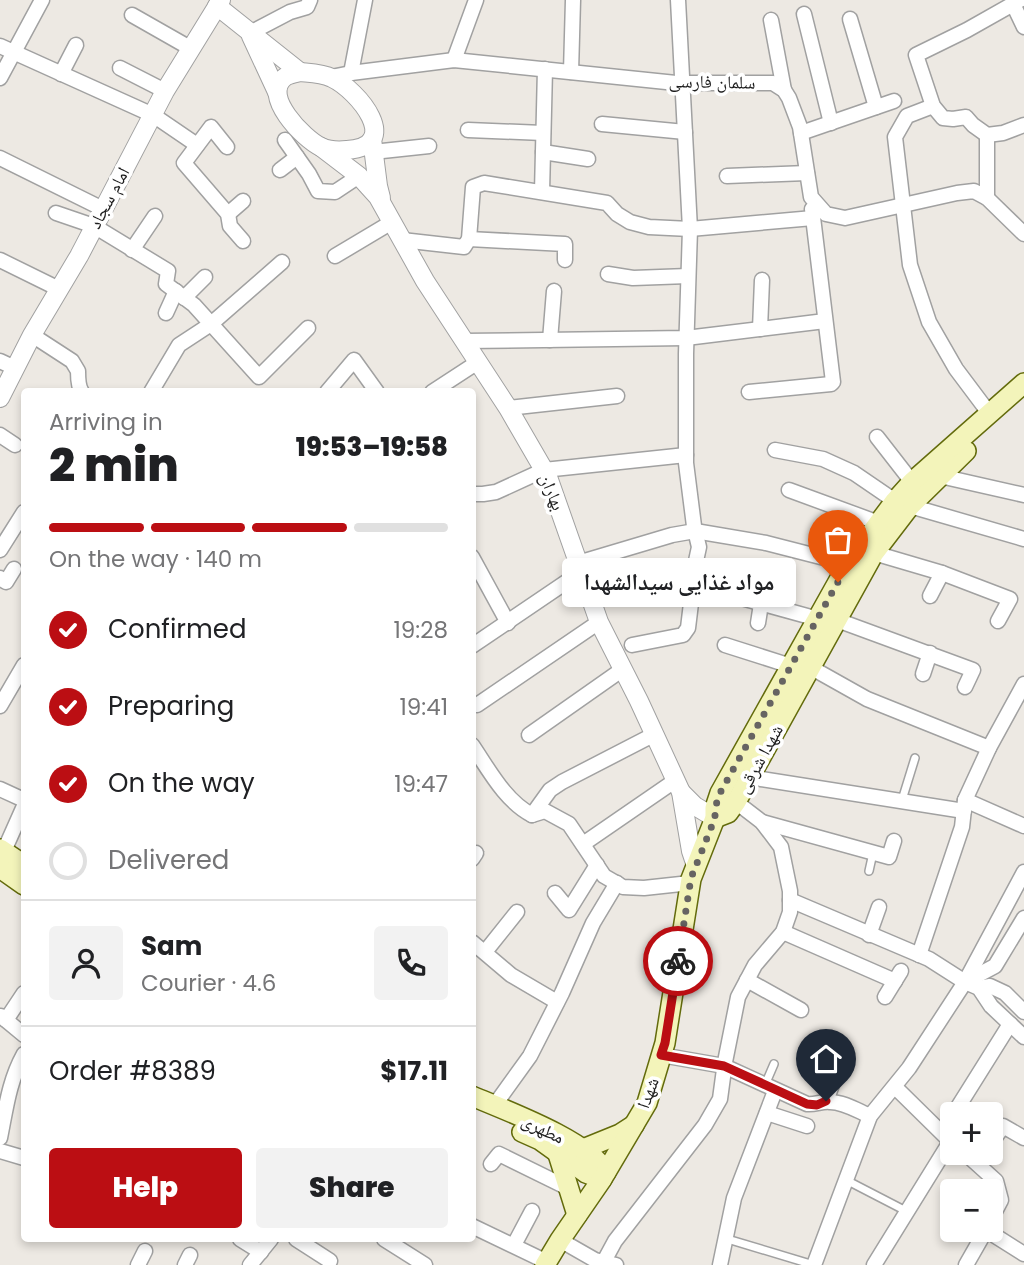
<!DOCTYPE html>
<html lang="en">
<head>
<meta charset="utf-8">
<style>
  :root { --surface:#fff; --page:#f2f2f2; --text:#202124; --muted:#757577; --line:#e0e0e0; --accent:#bb0e13 }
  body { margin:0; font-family:Poppins,"Noto Naskh Arabic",sans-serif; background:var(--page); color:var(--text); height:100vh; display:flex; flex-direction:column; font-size:26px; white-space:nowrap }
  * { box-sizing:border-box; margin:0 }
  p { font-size:23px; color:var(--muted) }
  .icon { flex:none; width:38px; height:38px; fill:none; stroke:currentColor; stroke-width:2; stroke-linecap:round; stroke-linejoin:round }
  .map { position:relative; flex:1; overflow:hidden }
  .drawer { position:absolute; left:21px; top:388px; width:455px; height:854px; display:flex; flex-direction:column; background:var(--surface); border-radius:7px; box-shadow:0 4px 10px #0003 }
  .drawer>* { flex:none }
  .tools { position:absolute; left:940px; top:1102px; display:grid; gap:14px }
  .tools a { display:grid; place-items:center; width:63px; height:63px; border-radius:7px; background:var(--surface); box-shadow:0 4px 10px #0003; font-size:35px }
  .pin { position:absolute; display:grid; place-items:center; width:60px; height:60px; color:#fff; margin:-72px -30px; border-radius:50% 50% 50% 0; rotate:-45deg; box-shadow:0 0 7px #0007 }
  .pin .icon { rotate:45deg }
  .courier { position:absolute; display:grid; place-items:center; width:70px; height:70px; margin:-35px; border:5px solid #bb0e13; border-radius:50%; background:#fff; color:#222; box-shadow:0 2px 9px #0007 }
  .bubble { position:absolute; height:49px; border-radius:7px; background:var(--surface); box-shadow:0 4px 10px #0003; font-size:23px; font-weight:800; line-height:49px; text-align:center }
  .overview em { font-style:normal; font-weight:800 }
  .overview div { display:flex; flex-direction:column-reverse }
  .overview { display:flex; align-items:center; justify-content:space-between; height:119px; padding:0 28px }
  h1 { font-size:46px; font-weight:800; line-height:52px }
  .bar { display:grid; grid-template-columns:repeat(4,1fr); gap:10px 7px; align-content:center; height:84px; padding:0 28px }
  .bar i { height:9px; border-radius:5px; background:var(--line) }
  .bar .active { background:var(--accent) }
  .bar p { grid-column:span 4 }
  .line { display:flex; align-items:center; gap:18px; padding:0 28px; border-top:2px solid var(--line) }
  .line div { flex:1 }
  .round { display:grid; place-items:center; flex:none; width:74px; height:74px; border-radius:7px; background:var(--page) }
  ol { padding:0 28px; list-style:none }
  li { display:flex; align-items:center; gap:21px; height:77px }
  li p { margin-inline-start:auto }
  li .icon { padding:7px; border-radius:50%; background:var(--accent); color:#fff; stroke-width:4 }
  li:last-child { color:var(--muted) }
  li i { width:38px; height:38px; border:4px solid var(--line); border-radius:50% }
  .cta { display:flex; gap:14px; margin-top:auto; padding:14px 28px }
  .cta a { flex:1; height:80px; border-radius:7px; background:var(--accent); color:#fff; font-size:28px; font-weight:800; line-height:80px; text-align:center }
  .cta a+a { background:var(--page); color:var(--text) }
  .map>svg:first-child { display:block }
</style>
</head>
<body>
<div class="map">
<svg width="1024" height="1265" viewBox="0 0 1024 1265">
  <rect width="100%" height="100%" fill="#ede9e3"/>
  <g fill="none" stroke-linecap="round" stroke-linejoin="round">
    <g stroke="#a1a1a1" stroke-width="10">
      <g id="service">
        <polyline points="902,800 915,758"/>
        <polyline points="869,871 873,853"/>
        <polyline points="765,1085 774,1064"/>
        <polyline points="846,1180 906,1211"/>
        <polyline points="724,1238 814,1265"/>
      </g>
    </g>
    <g stroke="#a1a1a1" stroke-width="17">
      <g id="minor">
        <polyline points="1020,0 967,30 916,55 933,106 943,118 953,119 966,117 973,125 987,135 1003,133 1024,125"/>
        <polyline points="1013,4 1024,27"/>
        <polyline points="804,14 831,123"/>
        <polyline points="132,15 190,48"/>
        <polyline points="850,19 876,107"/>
        <polyline points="771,20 784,90"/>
        <polyline points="250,33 290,12 307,7 310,0"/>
        <polyline points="0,46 153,115 197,145"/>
        <polyline points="454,60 476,0"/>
        <polyline points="120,68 165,91"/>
        <polyline points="571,72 573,0"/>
        <polyline points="351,73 365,0"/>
        <polyline points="61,74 76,45"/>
        <polyline points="331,77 351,73 454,60 676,83 773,83 784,90 789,98 800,127 811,197 826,214 845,218 957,193 974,191 987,198 1024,234"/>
        <polyline points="0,78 42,0"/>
        <polyline points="933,106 907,116 895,137 910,265 929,322 956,369 989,413"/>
        <polyline points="602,124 685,132"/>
        <polyline points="468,130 543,133"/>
        <polyline points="801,133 894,101"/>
        <polyline points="285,140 309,174 318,191 335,192 359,176"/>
        <polyline points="227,147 211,127 184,163 228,214 230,226 243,241"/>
        <polyline points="373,152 429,146"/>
        <polyline points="543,152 588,159"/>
        <polyline points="0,158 103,209"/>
        <polyline points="280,170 297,157"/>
        <polyline points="727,176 807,173"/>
        <polyline points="542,192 545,69"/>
        <polyline points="987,198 987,135"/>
        <polyline points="56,213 94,226 168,271 166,284 194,305 259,377 308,328"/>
        <polyline points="228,214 243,201"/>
        <polyline points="469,239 565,244 565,260"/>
        <polyline points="402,240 464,247 469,239 473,187 484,183 607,203 617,214 630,222 649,227 690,229 813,218"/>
        <polyline points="132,250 155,216"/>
        <polyline points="335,256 392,222"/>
        <polyline points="0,260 59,289"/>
        <polyline points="608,274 633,278 688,276"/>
        <polyline points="184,298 205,277"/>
        <polyline points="166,313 176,291"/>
        <polyline points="760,329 762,280"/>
        <path d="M 32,335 L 72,361 L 78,371 C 78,377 78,387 82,392"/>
        <polyline points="550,340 554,291"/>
        <polyline points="464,341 686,338 825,321"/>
        <polyline points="0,361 15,368"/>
        <polyline points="151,392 179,345 211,324 282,262"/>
        <polyline points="327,392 354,360 377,392"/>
        <polyline points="432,392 478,362"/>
        <polyline points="749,392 831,384 833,382 812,209"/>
        <polyline points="508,408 617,396"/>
        <polyline points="0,435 15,445"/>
        <polyline points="877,437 912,482"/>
        <polyline points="775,450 823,459 854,473 895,501"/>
        <polyline points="940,476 1024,495"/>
        <polyline points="789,490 879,523"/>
        <polyline points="472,494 483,494 496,492 544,470 686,455"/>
        <polyline points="910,506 1024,539"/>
        <polyline points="0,550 24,512"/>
        <polyline points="874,553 942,573 1010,599 998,621"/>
        <polyline points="472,557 508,623"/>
        <polyline points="578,563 672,535 695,531 766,543 848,564"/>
        <polyline points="0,578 6,582 14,569"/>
        <polyline points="731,581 727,594 818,619"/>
        <polyline points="930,596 942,573"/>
        <polyline points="837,620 973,670 965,687"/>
        <polyline points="758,623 761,604"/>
        <polyline points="632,645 683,635 688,628 692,595 692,571 696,561 699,547 694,526 686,463 686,354 690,229 678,0"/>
        <polyline points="725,645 791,666"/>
        <polyline points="472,646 581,572"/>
        <polyline points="810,667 867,699 989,748"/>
        <polyline points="923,674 930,653"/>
        <polyline points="477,705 599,622"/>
        <polyline points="0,706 24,665"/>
        <polyline points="529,735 623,669"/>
        <path d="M 472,745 C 489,770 505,801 532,815 L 545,811 L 569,824 L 604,876 L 623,887 L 644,888 L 690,883"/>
        <polyline points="753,774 761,779 964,811"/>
        <polyline points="0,789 24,800"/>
        <polyline points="965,800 1024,826"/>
        <polyline points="532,815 550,790 562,782 655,734"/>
        <polyline points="762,822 889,857 894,841"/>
        <polyline points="583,844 676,780"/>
        <polyline points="4,851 24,806"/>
        <polyline points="472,859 476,853"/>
        <polyline points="555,893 569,910 597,865"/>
        <polyline points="790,900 929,959 965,982 979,988 991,1006 1024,1037"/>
        <polyline points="783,932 895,981"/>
        <polyline points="869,935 879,907"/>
        <polyline points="472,942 511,975 557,1002"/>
        <polyline points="485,952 517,912"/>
        <polyline points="919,955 962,827 965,800 989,748 1024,684"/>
        <polyline points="747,980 801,1010"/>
        <polyline points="965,982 995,966 1024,918"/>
        <polyline points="979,988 990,986 1005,993 1024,1012"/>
        <polyline points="885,997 901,971"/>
        <polyline points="1,1016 24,1035"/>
        <polyline points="6,1020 24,993"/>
        <path d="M 661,1055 L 724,1066 L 807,1104 C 815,1105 822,1101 830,1102 C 844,1102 858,1111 870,1116"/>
        <polyline points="895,1087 952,1143"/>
        <polyline points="826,1101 843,1055"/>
        <polyline points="494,1106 530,1056 562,993 593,923 617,883"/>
        <polyline points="767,1113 807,1126"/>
        <polyline points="953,1115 1010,1024"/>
        <path d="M 0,1138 C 6,1108 9,1081 24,1054"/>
        <polyline points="990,1145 1003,1126 1024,1138"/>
        <polyline points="0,1151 24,1158"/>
        <polyline points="965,1153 996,1181 1001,1200 990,1221"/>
        <polyline points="491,1164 499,1154 568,1188"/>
        <polyline points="472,1226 547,1262"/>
        <polyline points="240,1239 261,1252"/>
        <polyline points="296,1239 330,1261"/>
        <polyline points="384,1239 425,1265"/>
        <polyline points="560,1240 595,1260 616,1265"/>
        <polyline points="514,1245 532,1211"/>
        <polyline points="138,1265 145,1251"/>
        <polyline points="185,1265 190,1255"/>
        <polyline points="250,1265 271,1239"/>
        <polyline points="602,1265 615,1241 705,1125 720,1099 725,1062 738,997 755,965 783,932 790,912 790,891 781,847 762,822 736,802"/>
        <polyline points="720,1265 734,1198 775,1091"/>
        <polyline points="814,1265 870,1116 909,1068 965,982 1024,872"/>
        <polyline points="874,1265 950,1142"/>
        <polyline points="966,1265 986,1230 1024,1254"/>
      </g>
    </g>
    <g stroke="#a1a1a1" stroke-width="20">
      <g id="tertiary">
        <polyline points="217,6 300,72"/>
        <polyline points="251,36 277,92"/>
        <path d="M 300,72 C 310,73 322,73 332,78 C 358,90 404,146 347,150 C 338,151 330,151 321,147 C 304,139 260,95 285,77 C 289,74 296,73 300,72 Z"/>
        <polyline points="372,139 378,186 381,198"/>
        <polyline points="321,147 359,176 378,197 425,281 508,408 548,477 599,622 639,701 681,792 691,851 696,866"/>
        <polyline points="0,398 32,335 79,256 165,91 221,0"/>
        <polyline points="681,792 695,806 715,818"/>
      </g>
    </g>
    <g stroke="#636b0c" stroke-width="22">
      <g id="secondary">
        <polyline points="715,818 728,813 736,802 874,553 910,506 966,451"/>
        <polyline points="0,849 24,865"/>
        <polyline points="0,868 24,885"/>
        <path d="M 472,1096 C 507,1111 589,1141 606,1172"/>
        <polyline points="522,1132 540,1140 586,1173 602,1179"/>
        <polyline points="583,1149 620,1134 634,1125"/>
        <polyline points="557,1151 577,1215"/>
        <polyline points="545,1265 560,1240 602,1179 647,1103 665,1043 691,879 715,818 715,808 720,793 848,564 895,501 912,482 1024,383"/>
      </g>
    </g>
    <use href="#service" stroke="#fff" stroke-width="7"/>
    <use href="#minor" stroke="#fff" stroke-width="14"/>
    <use href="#tertiary" stroke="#fff" stroke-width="18"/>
    <use href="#secondary" stroke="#f3f4ba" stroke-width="19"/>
  </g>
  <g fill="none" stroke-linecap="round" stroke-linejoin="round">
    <polyline stroke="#666462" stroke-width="7" stroke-dasharray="0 12.6" points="678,961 691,878 715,818 715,808 720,793 838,582"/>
    <polyline stroke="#bb0e13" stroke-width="9" points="678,961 665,1043 661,1055 724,1066 807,1104 817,1105 826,1101"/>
  </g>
  <g text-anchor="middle" stroke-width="7" stroke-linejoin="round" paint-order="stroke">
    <g font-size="18" fill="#1d1d1d" stroke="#fff">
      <text transform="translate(712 82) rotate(1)" y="6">سلمان فارسی</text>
      <text transform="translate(109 198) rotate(-62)" y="6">امام سجاد</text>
      <text transform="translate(552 492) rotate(68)" y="6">بهاران</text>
      <text transform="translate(760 759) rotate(-61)" y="6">شهدا شرقی</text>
      <text transform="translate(648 1093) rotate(-70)" y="6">شهدا</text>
      <text transform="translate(543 1129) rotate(26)" y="6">مطهری</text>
    </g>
  </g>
</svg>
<div class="tools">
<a>+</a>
<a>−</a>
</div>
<div class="pin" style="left:838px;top:582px;background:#ea580c"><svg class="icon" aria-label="bag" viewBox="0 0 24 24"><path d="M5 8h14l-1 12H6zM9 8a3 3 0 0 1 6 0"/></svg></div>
<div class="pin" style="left:826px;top:1101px;background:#1f2937"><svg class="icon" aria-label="home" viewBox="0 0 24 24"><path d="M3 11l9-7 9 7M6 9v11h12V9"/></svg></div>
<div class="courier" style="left:678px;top:961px"><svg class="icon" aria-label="bike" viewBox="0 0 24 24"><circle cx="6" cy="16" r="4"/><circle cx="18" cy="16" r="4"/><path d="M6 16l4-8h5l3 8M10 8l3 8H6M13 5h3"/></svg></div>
<div class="bubble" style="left:562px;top:558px;width:234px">مواد غذایی سیدالشهدا</div>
<section class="drawer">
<div class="overview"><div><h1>2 min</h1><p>Arriving in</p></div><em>19:53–19:58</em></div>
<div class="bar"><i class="active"></i><i class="active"></i><i class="active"></i><i></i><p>On the way · 140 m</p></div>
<ol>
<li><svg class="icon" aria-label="check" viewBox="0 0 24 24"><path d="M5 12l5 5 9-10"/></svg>Confirmed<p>19:28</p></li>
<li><svg class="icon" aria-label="check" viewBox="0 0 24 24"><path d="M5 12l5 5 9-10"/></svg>Preparing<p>19:41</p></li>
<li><svg class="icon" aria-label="check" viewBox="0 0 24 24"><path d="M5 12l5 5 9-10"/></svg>On the way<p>19:47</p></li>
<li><i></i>Delivered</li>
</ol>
<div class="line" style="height:126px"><a class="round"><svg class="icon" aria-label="person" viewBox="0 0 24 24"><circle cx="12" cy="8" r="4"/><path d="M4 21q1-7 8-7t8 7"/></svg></a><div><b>Sam</b><p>Courier · 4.6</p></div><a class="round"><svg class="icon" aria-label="phone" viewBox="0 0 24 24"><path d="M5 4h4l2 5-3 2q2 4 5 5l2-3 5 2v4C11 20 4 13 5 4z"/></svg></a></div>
<div class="line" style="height:91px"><div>Order #8389</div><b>$17.11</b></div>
<div class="cta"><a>Help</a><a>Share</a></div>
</section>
</div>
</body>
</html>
